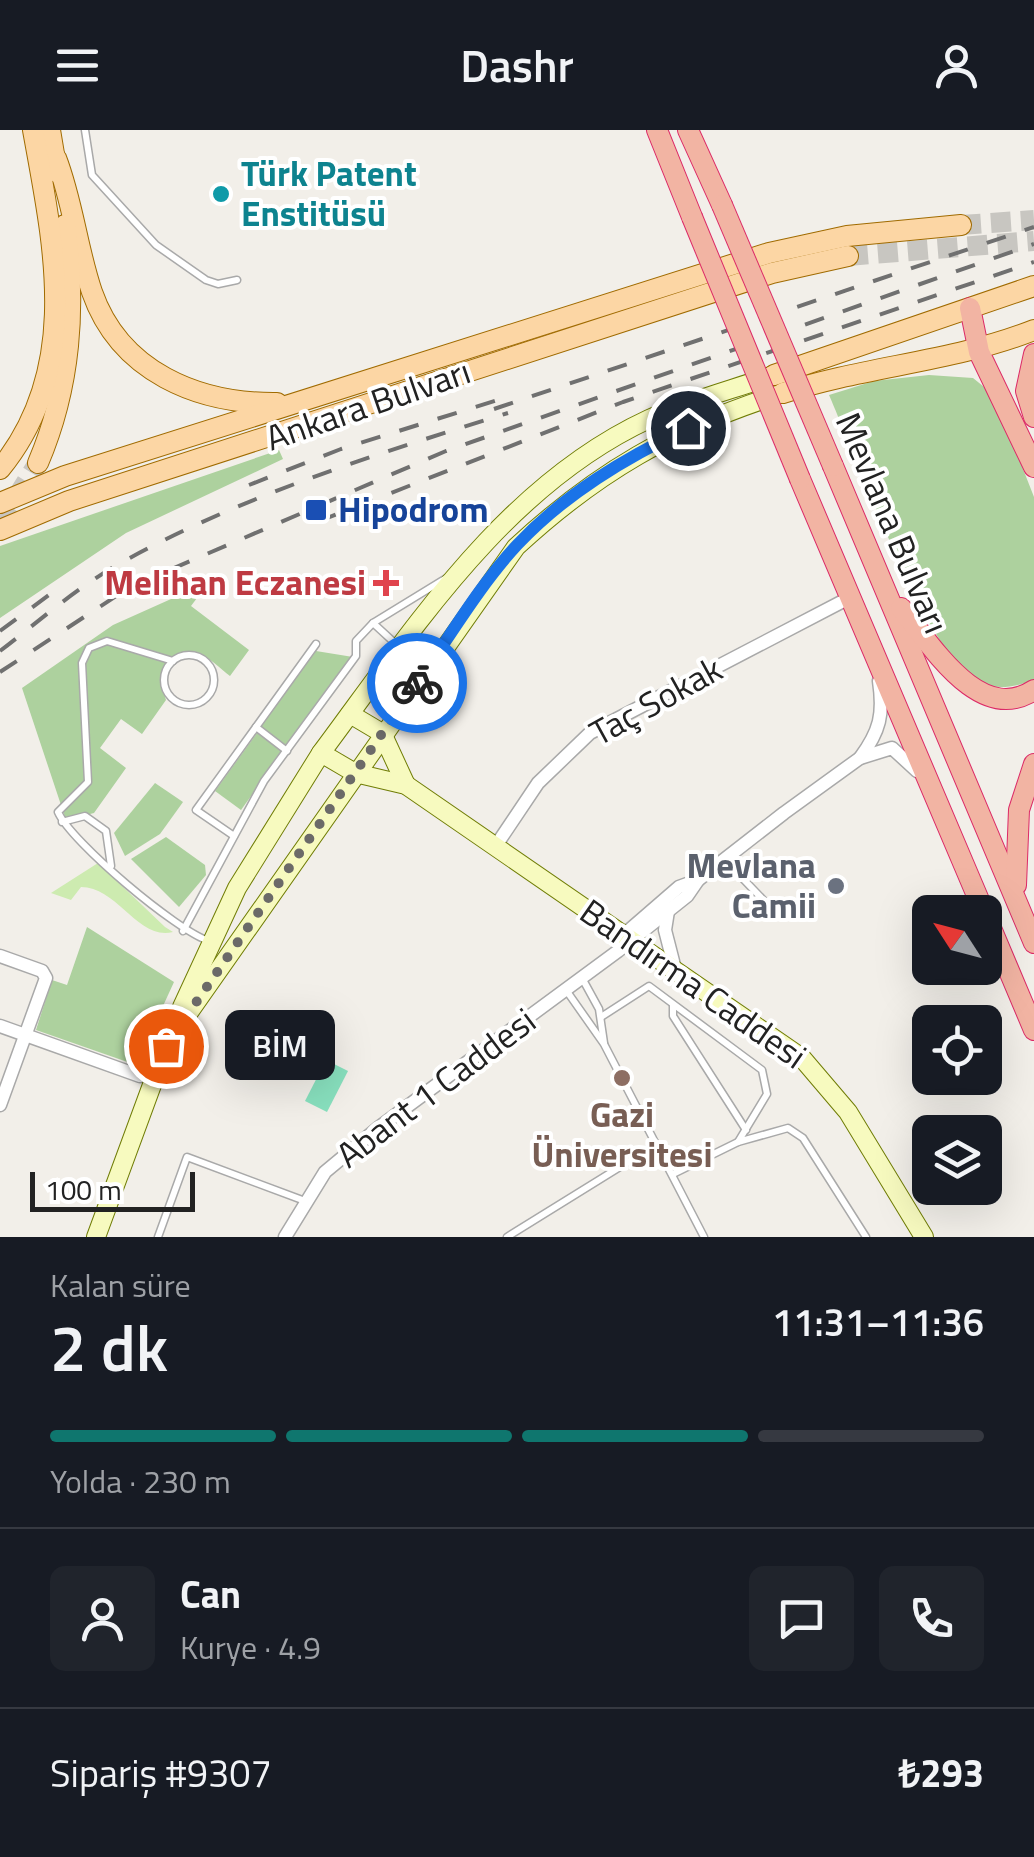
<!DOCTYPE html>
<html lang="tr">
<head>
<meta charset="utf-8">
<style>
  :root { --surface:#171b24; --page:#20242c; --text:#f1f3f6; --muted:#9ea1a6; --line:#363941; --accent:#0f766e }
  body { margin:0; font-family:"Titillium Web",sans-serif; background:var(--page); color:var(--text); height:100vh; display:flex; flex-direction:column; font-size:38px; white-space:nowrap }
  * { box-sizing:border-box; margin:0 }
  p { font-size:32px; color:var(--muted) }
  .icon { flex:none; width:55px; height:55px; fill:none; stroke:currentColor; stroke-width:2; stroke-linecap:round; stroke-linejoin:round }
  .map { position:relative; height:1107px; overflow:hidden }
  .drawer { display:flex; flex-direction:column; background:var(--surface); flex:1 }
  .drawer>* { flex:none }
  .needle { width:65px; rotate:306deg }
  .buttons { position:absolute; left:912px; top:765px; display:grid; gap:20px }
  .buttons a { display:grid; place-items:center; width:90px; height:90px; border-radius:15px; background:var(--surface); box-shadow:0 10px 40px #0002; font-size:50px }
  .scale { position:absolute; left:30px; bottom:25px; width:165px; box-sizing:border-box; padding-left:10px; border:5px solid #222; border-top:0; font-size:28px; line-height:35px; white-space:nowrap; color:#222; -webkit-text-stroke:8px #fff; paint-order:stroke }
  .pin { position:absolute; display:grid; place-items:center; width:85px; height:85px; color:#fff; margin:-42px; border:5px solid #fff; border-radius:50%; box-shadow:0 2px 10px #0007 }
  .courier { position:absolute; display:grid; place-items:center; width:100px; height:100px; margin:-50px; border:8px solid #1a73e8; border-radius:50%; background:#fff; color:#222; box-shadow:0 2px 12px #0007 }
  .bubble { position:absolute; height:70px; border-radius:15px; background:var(--surface); box-shadow:0 10px 40px #0002; font-size:32px; font-weight:600; line-height:70px; text-align:center }
  .summary em { font-style:normal; font-weight:600 }
  .summary div { display:flex; flex-direction:column-reverse }
  .summary { display:flex; align-items:center; justify-content:space-between; height:170px; padding:0 50px }
  h1 { font-size:65px; font-weight:600; line-height:75px }
  .bar { display:grid; grid-template-columns:repeat(4,1fr); gap:15px 10px; align-content:center; height:120px; padding:0 50px }
  .bar i { height:12px; border-radius:8px; background:var(--line) }
  .bar .on { background:var(--accent) }
  .bar p { grid-column:span 4 }
  .line { display:flex; align-items:center; gap:25px; padding:0 50px; border-top:2px solid var(--line) }
  .line div { flex:1 }
  .round { display:grid; place-items:center; flex:none; width:105px; height:105px; border-radius:15px; background:var(--page) }
  header { display:flex; justify-content:space-between; align-items:center; height:130px; padding:0 50px; background:var(--surface); font-size:45px; font-weight:600 }
  .map>svg:first-child { display:block }
</style>
</head>
<body>
<header><svg class="icon" aria-label="menu" viewBox="0 0 24 24"><path d="M4 6h16M4 12h16M4 18h16"/></svg>Dashr<svg class="icon" aria-label="person" viewBox="0 0 24 24"><circle cx="12" cy="8" r="4"/><path d="M4 21q1-7 8-7t8 7"/></svg></header>
<div class="map">
<svg width="1034" height="1107" viewBox="0 0 1034 1107">
  <rect width="100%" height="100%" fill="#f2efe9"/>
  <path fill="#cdebb0" d="M 98,733 L 165,797 L 173,802 C 138,811 118,757 81,757 L 71,770 L 51,763 Z"/>
  <g fill="#add19e">
    <path d="M 929,245 L 973,248 L 994,265 L 1034,367 L 1034,550 C 1013,558 989,562 969,546 C 922,509 856,327 829,265 L 874,251 Z"/>
    <polygon points="279,320 283,329 126,403 0,488 0,416"/>
    <path d="M 209,452 L 191,476 L 249,520 L 230,546 C 221,539 208,526 197,523 C 166,514 158,548 166,570 L 142,604 L 121,589 L 100,618 L 126,638 L 94,683 L 66,690 L 22,558 L 113,495 Z"/>
    <polygon points="316,521 353,527 286,617 259,598"/>
    <polygon points="257,603 283,622 241,680 215,661"/>
    <polygon points="155,653 183,672 160,704 125,726 114,703"/>
    <polygon points="166,707 205,735 206,745 179,777 131,729"/>
    <polygon points="87,797 174,852 136,935 36,900 52,850 67,855"/>
  </g>
  <polygon fill="#88e0be" points="326,930 348,941 327,982 305,971"/>
  <g fill="none" stroke-linecap="round" stroke-linejoin="round">
    <g stroke="#c8c6c1" stroke-width="20" stroke-dasharray="20 10" stroke-linecap="butt">
      <polyline points="961,95 1034,90"/>
      <polyline points="848,126 1034,111"/>
      <polyline points="0,394 38,333"/>
    </g>
    <g stroke="#a9a9a9" stroke-width="9">
      <g id="service">
        <polyline points="85,0 92,45 156,115 206,150 218,154 237,150"/>
        <polyline points="373,493 398,516"/>
        <circle cx="189" cy="550" r="25"/>
        <path d="M 173,531 L 107,511 L 89,518 L 82,533 L 88,652 L 58,682 C 71,712 177,801 209,811"/>
        <polyline points="256,597 287,621"/>
        <polyline points="62,692 85,686 106,701 111,736"/>
        <polyline points="234,706 196,680 316,514"/>
        <polyline points="725,730 772,779"/>
        <polyline points="183,801 264,651 356,526 356,511 373,493 448,447"/>
        <polyline points="582,848 599,879 604,913"/>
        <polyline points="566,860 604,914 704,1107"/>
        <polyline points="673,875 673,886 746,1000"/>
        <polyline points="601,887 649,856 762,940 767,964 738,1012"/>
        <polyline points="673,1044 738,1012 788,998 803,1008 866,1107"/>
        <polyline points="158,1107 187,1027 305,1071"/>
        <polyline points="507,1107 657,1014"/>
      </g>
    </g>
    <g stroke="#a9a9a9" stroke-width="15">
      <g id="minor">
        <path d="M 860,628 C 880,601 884,584 879,551"/>
        <polyline points="495,717 538,653 590,603 851,467"/>
        <polyline points="668,781 665,800 675,839"/>
        <polyline points="619,809 679,757 698,750"/>
        <polyline points="0,826 42,841 46,848 0,975"/>
        <polyline points="0,896 140,946"/>
        <polyline points="285,1107 325,1042 378,998 618,821 687,766 698,750 784,683 860,628 892,618 917,641"/>
      </g>
    </g>
    <g stroke="#707d05" stroke-width="20">
      <g id="secondary">
        <path d="M 771,246 C 731,260 688,271 649,289 C 504,356 413,500 321,623 L 355,643 L 406,655 L 802,928 L 848,982 L 924,1107"/>
        <polyline points="350,584 382,603 406,655"/>
        <polyline points="182,877 237,758 321,623"/>
        <path d="M 166,915 L 516,417 C 597,342 672,299 777,265"/>
        <polyline points="96,1107 170,906"/>
      </g>
    </g>
    <g stroke="#a06b00" stroke-width="22">
      <g id="primary">
        <polyline points="50,0 57,42"/>
        <path d="M 56,28 C 73,72 77,118 92,162 C 120,242 198,274 277,273"/>
        <polyline points="774,245 1034,156"/>
        <path d="M 783,263 C 866,236 953,232 1034,200"/>
        <path d="M 38,333 C 71,256 76,177 65,95"/>
        <path d="M 0,339 C 82,239 54,116 33,0"/>
        <polyline points="0,373 65,346 769,123 847,106 961,95"/>
        <polyline points="0,400 69,371 772,143 848,126"/>
      </g>
    </g>
    <g stroke="#dc2a67" stroke-width="22">
      <g id="trunk">
        <polyline points="657,0 692,87"/>
        <polyline points="688,0 722,75"/>
        <polyline points="970,178 979,222 1034,337"/>
        <polyline points="1034,224 1026,261 1034,287"/>
        <polyline points="833,336 1034,813"/>
        <polyline points="800,349 984,782"/>
        <path d="M 901,478 C 931,514 979,596 1034,560"/>
        <polyline points="1016,755 1019,680 1034,634"/>
        <polyline points="985,784 1034,900"/>
      </g>
    </g>
    <use href="#service" stroke="#fff" stroke-width="6"/>
    <use href="#minor" stroke="#fff" stroke-width="12"/>
    <use href="#secondary" stroke="#f7fabf" stroke-width="18"/>
    <use href="#primary" stroke="#fcd6a4" stroke-width="20"/>
    <use href="#trunk" stroke="#f2b4a3" stroke-width="20"/>
    <g stroke="#707070" stroke-width="4" stroke-dasharray="20 20" stroke-linecap="butt">
      <polyline points="494,279 1034,97"/>
      <polyline points="249,355 341,319 504,268"/>
      <polyline points="317,392 623,272 1034,132"/>
      <polyline points="0,501 64,454"/>
      <path d="M 0,521 C 38,492 75,459 117,435 C 240,366 374,325 508,283"/>
      <polyline points="0,542 130,457 446,321 1034,114"/>
    </g>
    <g stroke="#dc2a67" stroke-width="22" stroke-linecap="butt">
      <g id="trunk-bridge">
        <polyline points="722,75 833,336"/>
        <polyline points="692,87 800,349"/>
      </g>
    </g>
    <use href="#trunk-bridge" stroke="#f2b4a3" stroke-width="20"/>
  </g>
  <g fill="none" stroke-linecap="round" stroke-linejoin="round">
    <polyline stroke="#6b6a68" stroke-width="10" stroke-dasharray="0 18" points="166,916 417,553"/>
    <path stroke="#1a73e8" stroke-width="12" d="M 417,553 C 449,508 479,456 517,415 C 565,364 625,328 688,298"/>
  </g>
  <circle fill="#0f9aa8" stroke="#fff" stroke-width="4" cx="221" cy="64" r="10"/>
  <rect fill="#1a4fb4" stroke="#fff" stroke-width="4" x="304" y="368" width="24" height="24" rx="5"/>
  <path fill="#e0444e" stroke="#fff" stroke-width="4" d="M381 438h10v10h10v10h-10v10h-10v-10h-10v-10h10z"/>
  <circle fill="#6b7280" stroke="#fff" stroke-width="4" cx="836" cy="756" r="10"/>
  <circle fill="#8d6e63" stroke="#fff" stroke-width="4" cx="622" cy="948" r="10"/>
  <g text-anchor="middle" stroke-width="8" stroke-linejoin="round" paint-order="stroke">
    <g font-size="35" font-weight="bold" fill="#0d838f" stroke="#fff" text-anchor="start">
      <text x="241" y="56">Türk Patent<tspan x="241" dy="40">Enstitüsü</tspan></text>
    </g>
    <g font-size="35" fill="#222" stroke="#fff">
      <text transform="translate(368 275) rotate(-19)" y="12">Ankara Bulvarı</text>
      <text transform="translate(892 393) rotate(67)" y="12">Mevlana Bulvarı</text>
      <text transform="translate(656 571) rotate(-29)" y="12">Taç Sokak</text>
      <text transform="translate(693 854) rotate(35)" y="12">Bandırma Caddesi</text>
      <text transform="translate(436 958) rotate(-37)" y="12">Abant 1 Caddesi</text>
    </g>
    <g font-size="35" font-weight="bold" fill="#164399" stroke="#fff" text-anchor="start">
      <text x="338" y="392">Hipodrom</text>
    </g>
    <g font-size="35" font-weight="bold" fill="#be3a42" stroke="#fff" text-anchor="end">
      <text x="366" y="465">Melihan Eczanesi</text>
    </g>
    <g font-size="35" font-weight="bold" fill="#5b616d" stroke="#fff" text-anchor="end">
      <text x="816" y="748">Mevlana<tspan x="816" dy="40">Camii</tspan></text>
    </g>
    <g font-size="35" font-weight="bold" fill="#785e54" stroke="#fff">
      <text x="622" y="997">Gazi<tspan x="622" dy="40">Üniversitesi</tspan></text>
    </g>
  </g>
</svg>
<div class="buttons">
<a><svg class="needle" viewBox="-14 -14 28 28"><path d="M0-13l5 13h-10z" fill="#e53935"/><path d="M0 13l5-13h-10z" fill="#9ea1a6"/></svg></a>
<a><svg class="icon" aria-label="locate" viewBox="0 0 24 24"><circle cx="12" cy="12" r="6"/><path d="M12 2v4M12 18v4M2 12h4M18 12h4"/></svg></a>
<a><svg class="icon" aria-label="layers" viewBox="0 0 24 24"><path d="M12 4l9 5-9 5-9-5zM3 14l9 5 9-5"/></svg></a>
</div>
<div class="scale">100 m</div>
<div class="pin" style="left:166px;top:916px;background:#ea580c"><svg class="icon" aria-label="bag" viewBox="0 0 24 24"><path d="M5 8h14l-1 12H6zM9 8a3 3 0 0 1 6 0"/></svg></div>
<div class="pin" style="left:688px;top:298px;background:#1f2937"><svg class="icon" aria-label="home" viewBox="0 0 24 24"><path d="M3 11l9-7 9 7M6 9v11h12V9"/></svg></div>
<div class="courier" style="left:417px;top:553px"><svg class="icon" aria-label="bike" viewBox="0 0 24 24"><circle cx="6" cy="16" r="4"/><circle cx="18" cy="16" r="4"/><path d="M6 16l4-8h5l3 8M10 8l3 8H6M13 5h3"/></svg></div>
<div class="bubble" style="left:225px;top:880px;width:110px">BİM</div>
</div>
<section class="drawer">
<div class="summary"><div><h1>2 dk</h1><p>Kalan süre</p></div><em>11:31–11:36</em></div>
<div class="bar"><i class="on"></i><i class="on"></i><i class="on"></i><i></i><p>Yolda · 230 m</p></div>
<div class="line" style="height:180px"><a class="round"><svg class="icon" aria-label="person" viewBox="0 0 24 24"><circle cx="12" cy="8" r="4"/><path d="M4 21q1-7 8-7t8 7"/></svg></a><div><b>Can</b><p>Kurye · 4.9</p></div><a class="round"><svg class="icon" aria-label="chat" viewBox="0 0 24 24"><path d="M4 5h16v11H9l-5 4z"/></svg></a><a class="round"><svg class="icon" aria-label="phone" viewBox="0 0 24 24"><path d="M5 4h4l2 5-3 2q2 4 5 5l2-3 5 2v4C11 20 4 13 5 4z"/></svg></a></div>
<div class="line" style="height:130px"><div>Sipariş #9307</div><b>₺293</b></div>
</section>
</body>
</html>
